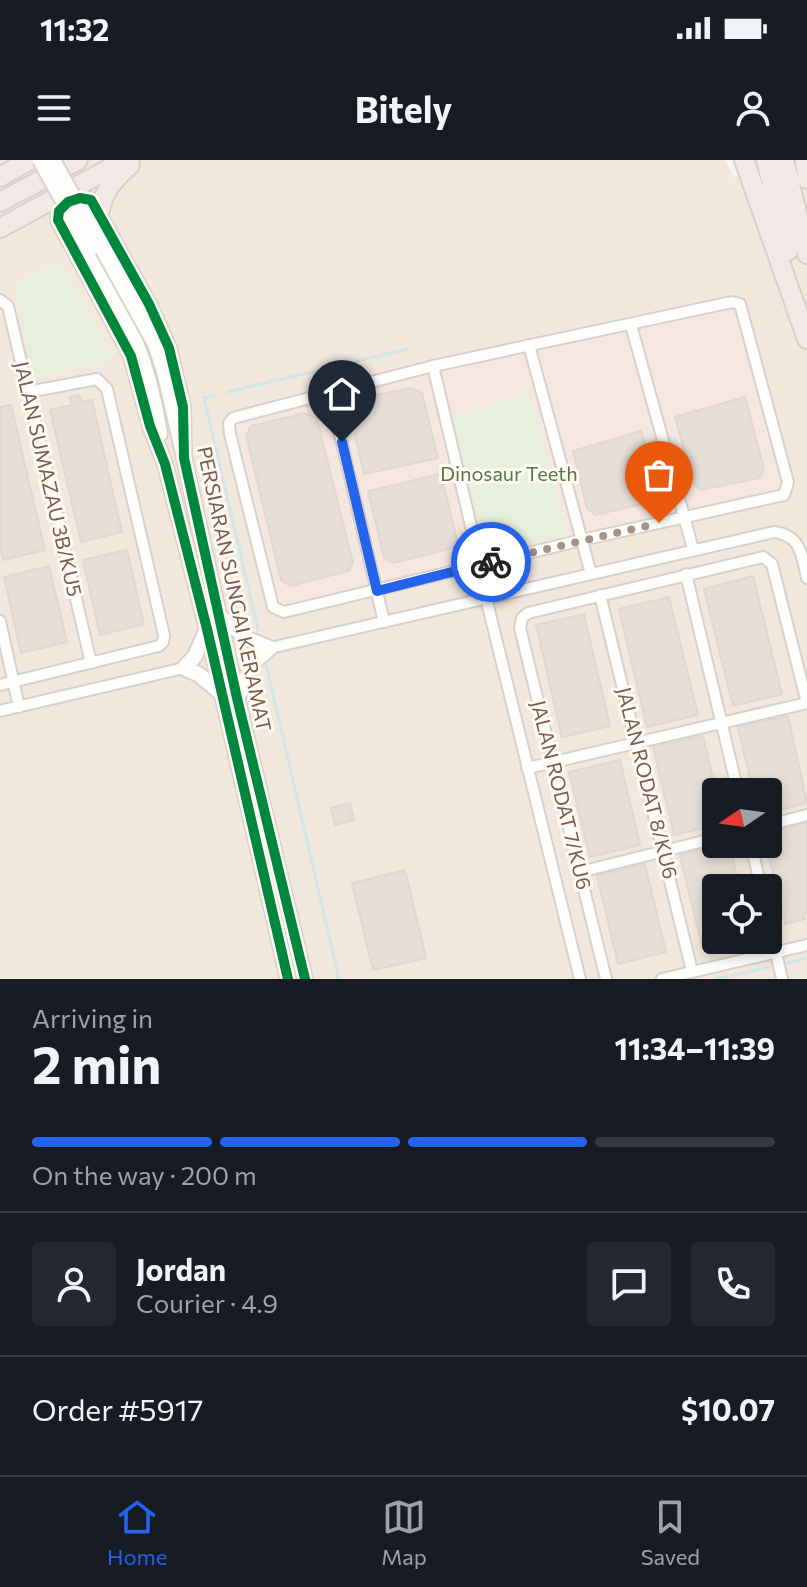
<!DOCTYPE html>
<html lang="en">
<head>
<meta charset="utf-8">
<style>
  :root { --surface:#171b24; --page:#242831; --text:#f1f3f6; --muted:#9ea1a6; --line:#363941; --accent:#2563eb }
  body { margin:0; font-family:Commissioner,sans-serif; background:var(--page); color:var(--text); height:100vh; display:flex; flex-direction:column; font-size:30px; white-space:nowrap }
  * { box-sizing:border-box; margin:0 }
  p { font-size:26px; color:var(--muted) }
  .icon { flex:none; width:44px; height:44px; fill:none; stroke:currentColor; stroke-width:2; stroke-linecap:round; stroke-linejoin:round }
  .map { position:relative; height:819px; overflow:hidden }
  .details { display:flex; flex-direction:column; background:var(--surface); flex:1 }
  .details>* { flex:none }
  .needle { width:52px; rotate:257deg }
  .fabs { position:absolute; left:702px; top:618px; display:grid; gap:16px }
  .fabs a { display:grid; place-items:center; width:80px; height:80px; border-radius:8px; background:var(--surface); box-shadow:0 4px 12px #0003; font-size:40px }
  .pin { position:absolute; display:grid; place-items:center; width:68px; height:68px; color:#fff; margin:-82px -34px; border-radius:50% 50% 50% 0; rotate:-45deg; box-shadow:0 0 8px #0007 }
  .pin .icon { rotate:45deg }
  .courier { position:absolute; display:grid; place-items:center; width:80px; height:80px; margin:-40px; border:6px solid #2563eb; border-radius:50%; background:#fff; color:#222; box-shadow:0 2px 10px #0007 }
  .head em { font-style:normal; font-weight:700 }
  .head div { display:flex; flex-direction:column-reverse }
  .head { display:flex; align-items:center; justify-content:space-between; height:136px; padding:0 32px }
  h1 { font-size:52px; font-weight:700; line-height:60px }
  .bar { display:grid; grid-template-columns:repeat(4,1fr); gap:12px 8px; align-content:center; height:96px; padding:0 32px }
  .bar i { height:10px; border-radius:6px; background:var(--line) }
  .bar .active { background:var(--accent) }
  .bar p { grid-column:span 4 }
  .line { display:flex; align-items:center; gap:20px; padding:0 32px; border-top:2px solid var(--line) }
  .line div { flex:1 }
  .round { display:grid; place-items:center; flex:none; width:84px; height:84px; border-radius:8px; background:var(--page) }
  .status { display:flex; justify-content:space-between; align-items:center; height:56px; padding:0 40px; background:var(--surface); direction:ltr }
  .status svg { height:22px; fill:currentColor }
  header { display:flex; justify-content:space-between; align-items:center; height:104px; padding:0 32px; background:var(--surface); font-size:36px; font-weight:700 }
  .dock { display:flex; justify-content:space-around; align-items:center; height:112px; border-top:2px solid var(--line); background:var(--surface); font-size:22px; color:var(--muted) }
  .dock a { display:grid; justify-items:center; gap:4px }
  .dock .active { color:var(--accent) }
  .map>svg:first-child { display:block }
</style>
</head>
<body>
<div class="status"><b>11:32</b><svg viewBox="0 0 49 12"><path d="M0 12V9h3v3zM5 12V6h3v6zM10 12V3h3v9zM15 12V0h3v12zM26 1h20v11H26zM47 4h2v5h-2z"/></svg></div>
<header><svg class="icon" aria-label="menu" viewBox="0 0 24 24"><path d="M4 6h16M4 12h16M4 18h16"/></svg>Bitely<svg class="icon" aria-label="person" viewBox="0 0 24 24"><circle cx="12" cy="8" r="4"/><path d="M4 21q1-7 8-7t8 7"/></svg></header>
<div class="map">
<svg width="807" height="819" viewBox="0 0 807 819">
  <rect width="100%" height="100%" fill="#f9f5f0"/>
  <path fill="#f2e8de" fill-rule="evenodd" d="M 0,0 L 725,0 L 733,17 L 807,0 L 807,819 L 0,819 ZM 716,632 L 768,632 L 768,684 L 716,684 ZM 716,728 L 768,728 L 768,780 L 716,780 Z"/>
  <polygon fill="#f6e8e1" points="734,145 784,330 781,332 278,447 273,438 233,265 236,260 538,187"/>
  <g fill="#e7f0db">
    <polygon points="61,102 114,198 35,219 14,124"/>
    <polygon points="531,234 567,374 487,395 451,255"/>
  </g>
  <g fill="none" stroke-linecap="round" stroke-linejoin="round">
    <g stroke="#d0e8ea" stroke-width="3">
      <polyline points="228,232 407,189"/>
      <polyline points="214,236 204,238 258,469"/>
      <polyline points="265,500 339,819"/>
      <polyline points="788,803 807,798"/>
      <polyline points="716,819 769,807"/>
    </g>
  </g>
  <g fill="#e6ded7" stroke="#e2d8d2" stroke-width="2">
    <polygon points="411,228 422,233 438,298 364,314 349,250 355,239"/>
    <polygon points="79,235 81,242 92,240 122,372 81,382 50,250 72,245 70,237"/>
    <polygon points="745,237 764,308 760,318 701,330 693,324 675,257"/>
    <polygon points="11,245 45,390 3,400 0,386 0,247"/>
    <polygon points="305,253 317,259 353,403 349,411 290,426 281,420 246,275 251,266"/>
    <polygon points="641,271 659,331 654,341 596,355 587,349 573,291"/>
    <polygon points="441,314 457,380 453,388 393,403 384,398 368,331"/>
    <polygon points="127,390 144,464 100,475 83,400"/>
    <polygon points="49,406 67,482 21,493 4,417"/>
    <polygon points="753,416 782,534 733,546 704,429"/>
    <polygon points="669,437 698,555 647,567 619,449"/>
    <polygon points="584,454 610,566 562,577 536,465"/>
    <polygon points="788,556 807,643 768,653 768,632 753,632 738,567"/>
    <polygon points="703,576 716,631 716,665 674,675 653,587"/>
    <polygon points="620,600 640,685 590,697 569,612"/>
    <polygon points="350,643 354,660 335,665 331,648"/>
    <polygon points="807,663 807,753 804,754 805,759 785,764 766,684 768,673"/>
    <polygon points="721,684 729,684 740,728 708,728 716,760 716,780 701,783 680,695"/>
    <polygon points="645,704 666,792 618,804 597,716"/>
    <polygon points="405,710 426,798 373,810 352,723"/>
  </g>
  <g fill="none" stroke-linecap="round" stroke-linejoin="round">
    <g stroke="#d7d1cb" stroke-width="14">
      <g id="street">
        <polyline points="0,140 8,146 91,503"/>
        <polygon points="732,142 740,144 788,322 784,335 582,380 284,452 273,447 230,274 229,263 233,258 433,206"/>
        <polyline points="631,165 693,389"/>
        <polyline points="529,185 591,414"/>
        <polyline points="433,206 480,404"/>
        <polyline points="330,232 384,462"/>
        <polyline points="686,414 738,632"/>
        <polyline points="600,435 692,811"/>
        <polyline points="486,438 580,819"/>
        <polyline points="0,461 19,547"/>
        <path d="M 270,488 L 774,372 C 801,375 802,396 807,418"/>
        <polyline points="0,525 159,486 163,482 164,475 107,229 97,219 28,232"/>
        <polyline points="0,551 184,508"/>
        <polyline points="527,608 554,602 807,543 772,404 763,397 755,399 528,453 522,458 520,468 606,819"/>
        <polyline points="768,665 807,655"/>
        <polyline points="751,684 761,728"/>
        <polyline points="580,712 716,678"/>
        <polyline points="768,757 782,819"/>
        <polyline points="662,819 807,785"/>
      </g>
    </g>
    <g stroke="#d9d2cb" stroke-width="18">
      <g id="secondary">
        <path d="M 90,90 C 126,155 149,199 160,274"/>
        <polyline points="218,455 248,479 270,488 253,503 238,537"/>
        <polyline points="207,469 195,496 184,508 198,514 221,533"/>
        <polyline points="288,819 207,469 165,304 150,266 131,196 58,60 59,51 68,42 80,38 91,40 149,144 169,188 183,247 184,298 237,538 305,819"/>
      </g>
    </g>
    <g stroke="#dad1cc" stroke-width="22">
      <g id="highway">
        <polyline points="744,0 807,179"/>
        <polyline points="766,0 788,91"/>
        <polyline points="784,0 807,94"/>
        <polyline points="805,0 807,19"/>
        <polyline points="0,17 30,0"/>
        <polyline points="0,42 78,0"/>
        <path d="M 99,55 C 103,31 112,21 130,5"/>
        <polyline points="0,68 125,0"/>
      </g>
    </g>
    <use href="#street" stroke="#fefefd" stroke-width="10"/>
    <use href="#secondary" stroke="#fefefd" stroke-width="14"/>
    <use href="#highway" stroke="#f2eae7" stroke-width="18"/>
    <g stroke="#d9d2cb" stroke-width="18" stroke-linecap="butt">
      <g id="secondary-bridge">
        <polyline points="40,0 90,90"/>
        <polyline points="53,0 155,184 164,211 184,298"/>
      </g>
    </g>
    <use href="#secondary-bridge" stroke="#fefefd" stroke-width="14"/>
    <g stroke="#fffaf3" stroke-width="15">
      <polyline id="cycleway" points="288,819 207,469 165,304 150,266 131,196 58,60 59,51 68,42 80,38 91,40 149,144 169,188 183,247 184,298 237,538 305,819"/>
    </g>
    <use href="#cycleway" stroke="#00873e" stroke-width="10"/>
  </g>
  <g fill="none" stroke-linecap="round" stroke-linejoin="round">
    <polyline stroke="#a69286" stroke-width="8" stroke-dasharray="0 14.4" points="491,402 659,363"/>
    <polyline stroke="#2563eb" stroke-width="10" points="342,282 377,431 491,402"/>
  </g>
  <g text-anchor="middle" stroke-width="6" stroke-linejoin="round" paint-order="stroke">
    <g font-size="20" fill="#537a41" stroke="#fffaf3">
      <text x="509" y="321">Dinosaur Teeth</text>
    </g>
    <g font-size="20" fill="#7a5c4d" stroke="#fffaf3">
      <text transform="translate(48 319) rotate(77)" y="7">JALAN SUMAZAU 3B/KU5</text>
      <text transform="translate(234 429) rotate(78)" y="7">PERSIARAN SUNGAI KERAMAT</text>
      <text transform="translate(647 623) rotate(76)" y="7">JALAN RODAT 8/KU6</text>
      <text transform="translate(561 635) rotate(76)" y="7">JALAN RODAT 7/KU6</text>
    </g>
  </g>
</svg>
<div class="fabs">
<a><svg class="needle" viewBox="-14 -14 28 28"><path d="M0-13l5 13h-10z" fill="#e53935"/><path d="M0 13l5-13h-10z" fill="#9ea1a6"/></svg></a>
<a><svg class="icon" aria-label="locate" viewBox="0 0 24 24"><circle cx="12" cy="12" r="6"/><path d="M12 2v4M12 18v4M2 12h4M18 12h4"/></svg></a>
</div>
<div class="pin" style="left:659px;top:363px;background:#ea580c"><svg class="icon" aria-label="bag" viewBox="0 0 24 24"><path d="M5 8h14l-1 12H6zM9 8a3 3 0 0 1 6 0"/></svg></div>
<div class="pin" style="left:342px;top:282px;background:#1f2937"><svg class="icon" aria-label="home" viewBox="0 0 24 24"><path d="M3 11l9-7 9 7M6 9v11h12V9"/></svg></div>
<div class="courier" style="left:491px;top:402px"><svg class="icon" aria-label="bike" viewBox="0 0 24 24"><circle cx="6" cy="16" r="4"/><circle cx="18" cy="16" r="4"/><path d="M6 16l4-8h5l3 8M10 8l3 8H6M13 5h3"/></svg></div>
</div>
<section class="details">
<div class="head"><div><h1>2 min</h1><p>Arriving in</p></div><em>11:34–11:39</em></div>
<div class="bar"><i class="active"></i><i class="active"></i><i class="active"></i><i></i><p>On the way · 200 m</p></div>
<div class="line" style="height:144px"><a class="round"><svg class="icon" aria-label="person" viewBox="0 0 24 24"><circle cx="12" cy="8" r="4"/><path d="M4 21q1-7 8-7t8 7"/></svg></a><div><b>Jordan</b><p>Courier · 4.9</p></div><a class="round"><svg class="icon" aria-label="chat" viewBox="0 0 24 24"><path d="M4 5h16v11H9l-5 4z"/></svg></a><a class="round"><svg class="icon" aria-label="phone" viewBox="0 0 24 24"><path d="M5 4h4l2 5-3 2q2 4 5 5l2-3 5 2v4C11 20 4 13 5 4z"/></svg></a></div>
<div class="line" style="height:104px"><div>Order #5917</div><b>$10.07</b></div>
</section>
<nav class="dock">
<a class="active"><svg class="icon" aria-label="home" viewBox="0 0 24 24"><path d="M3 11l9-7 9 7M6 9v11h12V9"/></svg>Home</a>
<a><svg class="icon" aria-label="map" viewBox="0 0 24 24"><path d="M3 6l6-2 6 2 6-2v14l-6 2-6-2-6 2zM9 4v14M15 6v14"/></svg>Map</a>
<a><svg class="icon" aria-label="saved" viewBox="0 0 24 24"><path d="M7 4h10v16l-5-4-5 4z"/></svg>Saved</a>
</nav>
</body>
</html>
